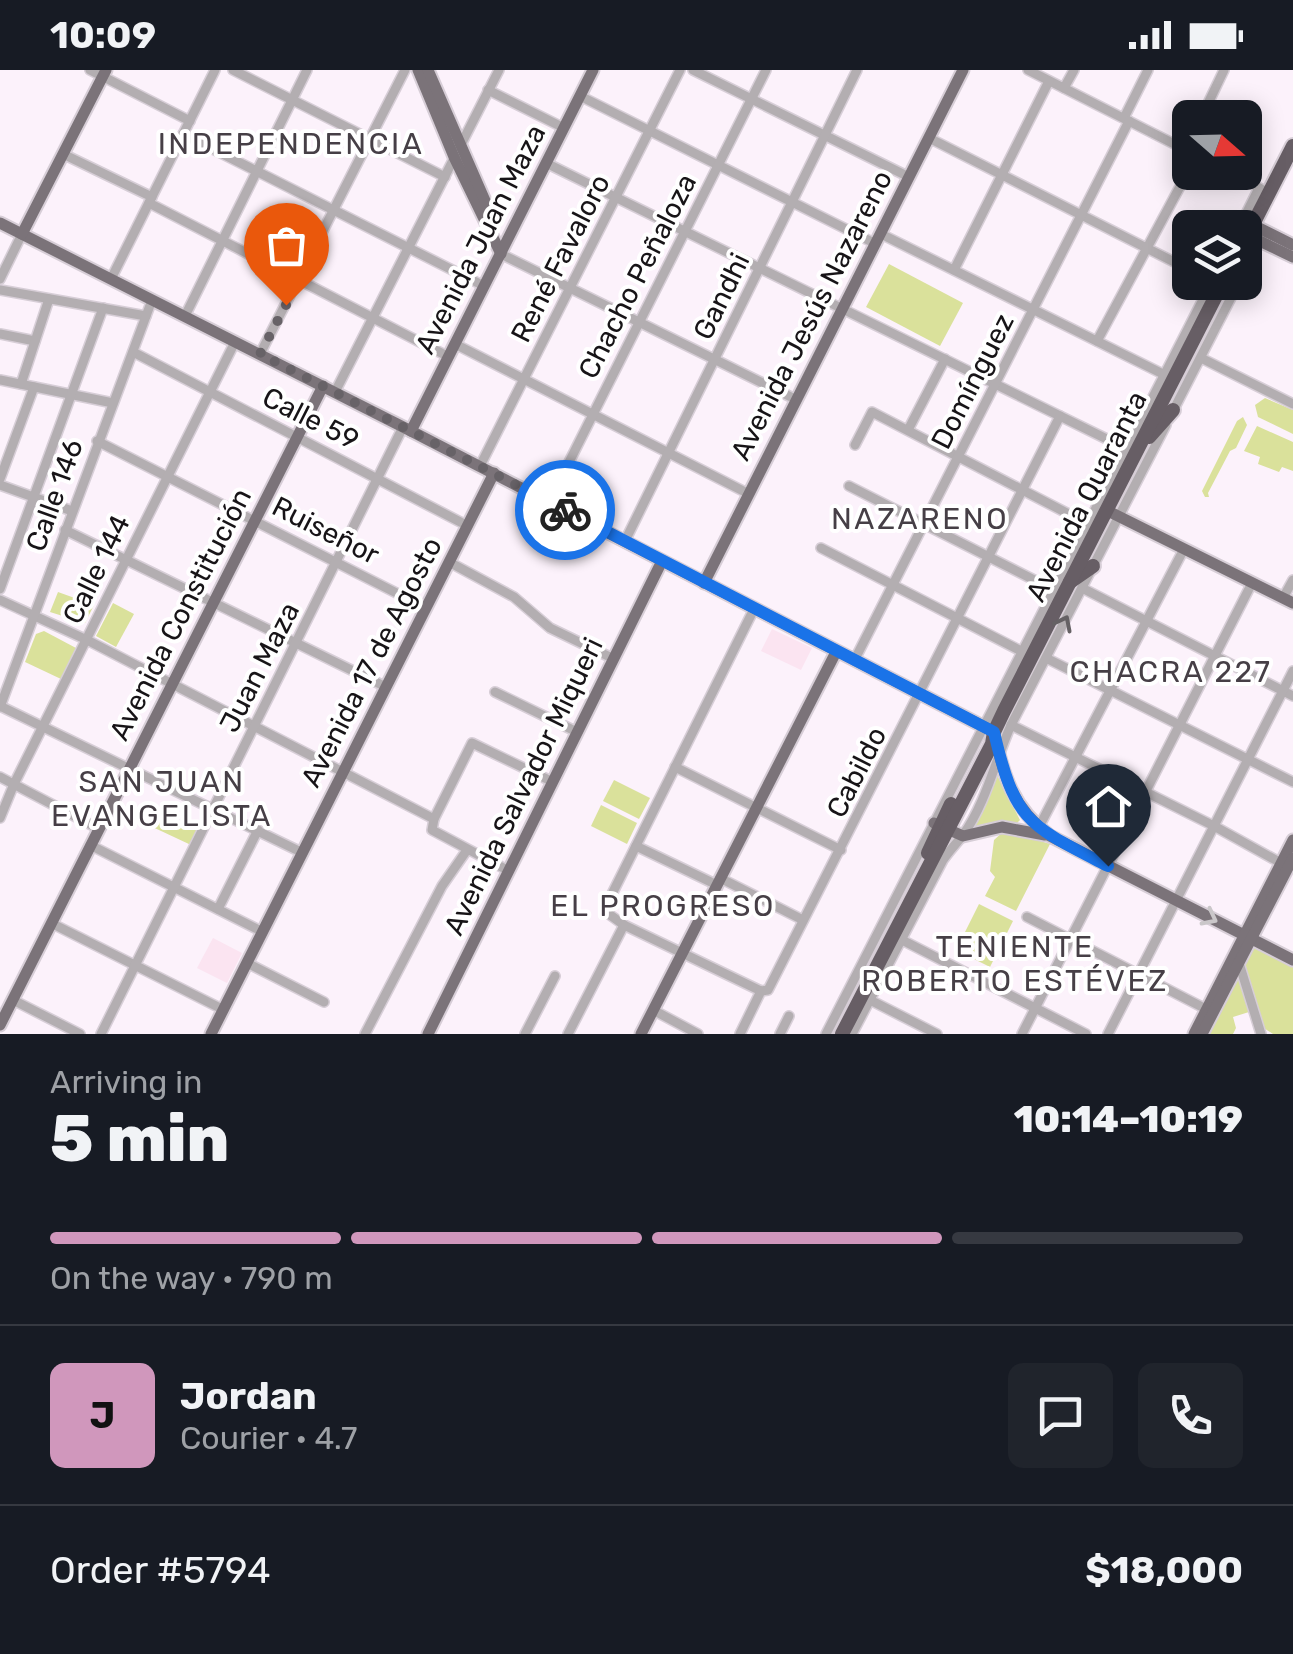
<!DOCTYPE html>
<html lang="en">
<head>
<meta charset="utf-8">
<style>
  :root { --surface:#171b24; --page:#20242c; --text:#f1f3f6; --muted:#9ea1a6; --line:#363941; --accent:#d097bc }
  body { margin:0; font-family:Rubik,sans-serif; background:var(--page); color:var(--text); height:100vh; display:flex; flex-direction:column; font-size:38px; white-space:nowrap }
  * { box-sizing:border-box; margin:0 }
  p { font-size:32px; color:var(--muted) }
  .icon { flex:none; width:55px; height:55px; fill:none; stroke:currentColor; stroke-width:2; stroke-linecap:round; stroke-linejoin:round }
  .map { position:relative; height:964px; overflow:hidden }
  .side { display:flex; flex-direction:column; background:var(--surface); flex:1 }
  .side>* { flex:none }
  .needle { width:65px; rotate:110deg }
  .buttons { position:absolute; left:1172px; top:30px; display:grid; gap:20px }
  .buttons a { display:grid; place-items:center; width:90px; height:90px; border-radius:15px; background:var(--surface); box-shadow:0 5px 25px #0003; font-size:50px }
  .pin { position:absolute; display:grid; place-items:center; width:85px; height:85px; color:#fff; margin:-102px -42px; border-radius:50% 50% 50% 0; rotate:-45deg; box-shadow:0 0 10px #0007 }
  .pin .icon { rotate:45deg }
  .courier { position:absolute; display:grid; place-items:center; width:100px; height:100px; margin:-50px; border:8px solid #1a73e8; border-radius:50%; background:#fff; color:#222; box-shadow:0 2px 12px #0007 }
  .overview em { font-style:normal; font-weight:800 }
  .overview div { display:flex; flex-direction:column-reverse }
  .overview { display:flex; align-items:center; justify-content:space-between; height:170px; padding:0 50px }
  h1 { font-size:65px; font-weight:800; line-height:75px }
  .bar { display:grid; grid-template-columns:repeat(4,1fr); gap:15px 10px; align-content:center; height:120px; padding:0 50px }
  .bar i { height:12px; border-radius:8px; background:var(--line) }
  .bar .selected { background:var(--accent) }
  .bar p { grid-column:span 4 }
  .line { display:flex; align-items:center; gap:25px; padding:0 50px; border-top:2px solid var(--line) }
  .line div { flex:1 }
  .round { display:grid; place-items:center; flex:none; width:105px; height:105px; border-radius:15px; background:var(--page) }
  .status { display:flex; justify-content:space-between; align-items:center; height:70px; padding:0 50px; background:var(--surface); direction:ltr }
  .status svg { height:28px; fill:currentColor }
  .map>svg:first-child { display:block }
</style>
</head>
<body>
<div class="status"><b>10:09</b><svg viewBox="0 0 49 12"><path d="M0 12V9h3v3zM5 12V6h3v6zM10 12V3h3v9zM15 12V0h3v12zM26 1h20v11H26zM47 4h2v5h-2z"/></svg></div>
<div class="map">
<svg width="1293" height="964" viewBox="0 0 1293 964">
  <rect width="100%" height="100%" fill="#fcf2fb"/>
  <g fill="#fbe4f1">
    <polygon points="772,559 812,578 801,600 761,581"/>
    <polygon points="213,868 242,883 227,913 197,898"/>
  </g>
  <g fill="#dae19b">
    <polygon points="889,194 963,233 940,276 866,237"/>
    <polygon points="1265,328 1293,340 1293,364 1258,347 1255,335"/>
    <polygon points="1243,347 1247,355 1236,378 1230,381 1208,423 1209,427 1205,427 1202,421 1237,351"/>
    <polygon points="1257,356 1293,372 1293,401 1282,397 1279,402 1258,394 1260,387 1244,381"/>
    <polygon points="58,522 94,535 85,553 50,542"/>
    <polygon points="113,533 134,544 116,577 96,566"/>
    <polygon points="44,561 76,578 61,609 25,592 36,564"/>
    <polygon points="996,703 1020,750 1016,754 994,754 969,759"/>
    <polygon points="614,710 650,728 639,749 603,731"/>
    <polygon points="601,735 637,753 627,774 591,756"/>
    <polygon points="150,738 198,760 191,775 144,753"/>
    <polygon points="1005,760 1050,774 1016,841 985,826 995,807 990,801 994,770"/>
    <polygon points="979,834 1013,851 990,897 956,880"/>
    <polygon points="1252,876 1293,896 1293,964 1273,964 1262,957 1242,893"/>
    <polygon points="1238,903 1249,942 1233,947 1236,958 1233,964 1207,964"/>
  </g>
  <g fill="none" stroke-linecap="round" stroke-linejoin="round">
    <g stroke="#d7ced7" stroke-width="12">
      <g id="minor">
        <polyline points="90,0 190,51"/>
        <polyline points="233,0 445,107"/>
        <polyline points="693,0 909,107"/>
        <polyline points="1028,0 1190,82"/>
        <polyline points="1064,18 1074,0"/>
        <polyline points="488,20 564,58"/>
        <polyline points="580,26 876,174"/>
        <polyline points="1124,48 1148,0"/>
        <polyline points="1201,48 1224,0"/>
        <polyline points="183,64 484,216"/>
        <polyline points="929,68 1190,200"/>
        <polyline points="63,84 152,127"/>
        <polyline points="546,93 1127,379"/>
        <polyline points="1230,102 1263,120"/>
        <polyline points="149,133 449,287"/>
        <polyline points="1239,158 1259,118"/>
        <polyline points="881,164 1169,307"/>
        <polyline points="501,184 797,330"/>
        <polyline points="954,200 1049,11"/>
        <polyline points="1245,200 1262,166"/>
        <polyline points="0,209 22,164"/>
        <polyline points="111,209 215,0"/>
        <polyline points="0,220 146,246"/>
        <polyline points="185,246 307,0"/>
        <polyline points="0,264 35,271"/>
        <polyline points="1097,271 1190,98"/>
        <polyline points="455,274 749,424"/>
        <polyline points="133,282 468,456"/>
        <polyline points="260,284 405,0"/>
        <polyline points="1201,288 1293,334"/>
        <polyline points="0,310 113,333"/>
        <polyline points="21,314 49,229"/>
        <polyline points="335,322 499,0"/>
        <polyline points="1173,341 1239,212"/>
        <polyline points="908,360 945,289"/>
        <polyline points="97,371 426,538"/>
        <polyline points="855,375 872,342 1088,454"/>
        <polyline points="480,396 680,0"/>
        <polyline points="0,409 34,317"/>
        <polyline points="0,415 72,441"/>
        <polyline points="849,416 1054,520"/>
        <polyline points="549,432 766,0"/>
        <polyline points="65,460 386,617"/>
        <polyline points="625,471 857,0"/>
        <polyline points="821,478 1023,582"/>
        <polyline points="449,492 514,527 550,558 614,589"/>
        <polyline points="1082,518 1293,626"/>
        <polyline points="0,519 103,238"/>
        <polyline points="1283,528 1293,510"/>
        <polyline points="0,530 87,570 434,749"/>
        <polyline points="754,539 607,834 606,842 624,855 761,921"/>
        <polyline points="1046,588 1293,712"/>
        <polyline points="854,591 1129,51"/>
        <polyline points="495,622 577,662"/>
        <polyline points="0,636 303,783"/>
        <polyline points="0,637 152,230"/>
        <polyline points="1011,655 1214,756 1281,793"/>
        <polyline points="675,697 841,780"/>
        <polyline points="0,707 99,759"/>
        <polyline points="0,748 14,714 235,272"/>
        <polyline points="1039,757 1184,479"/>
        <polyline points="90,775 263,862"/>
        <polyline points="636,776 717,815"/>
        <polyline points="509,801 432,760 434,749 472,673 553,712"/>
        <polyline points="720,808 803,850"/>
        <polyline points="218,839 258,760"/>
        <polyline points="1027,847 1206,939"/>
        <polyline points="51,853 224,940"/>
        <polyline points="902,870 1086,964"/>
        <polyline points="247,893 324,932"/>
        <polyline points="1239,893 1261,964"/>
        <polyline points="13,930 80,964"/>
        <polyline points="870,930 937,964"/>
        <polyline points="653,940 698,964"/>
        <polyline points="101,964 403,357"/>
        <polyline points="365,964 442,816 467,780"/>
        <polyline points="525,964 555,906"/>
        <polyline points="568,964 624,855"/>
        <polyline points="740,964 761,921 768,920 1060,346"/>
        <polyline points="780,964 789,946"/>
        <polyline points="826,964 1212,212"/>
        <path d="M 852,964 L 943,790 C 949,781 956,774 963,765 C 986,733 995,691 1011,655 L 1166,355"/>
        <polyline points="1022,964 1252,513"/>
        <polyline points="1108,964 1293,601"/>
      </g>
    </g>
    <g stroke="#d7ced7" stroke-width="15">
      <g id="major">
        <polyline points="418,0 454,87 501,184"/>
        <polyline points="428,0 493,149"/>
        <path d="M 0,153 L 411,361 L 994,662 C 1003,706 1013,738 1050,766 L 1293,890"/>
        <polyline points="1253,155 1293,175"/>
        <polyline points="22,164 106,0"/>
        <polyline points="1247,165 1293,187"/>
        <polyline points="411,361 593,0"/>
        <polyline points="1106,440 1293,533"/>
        <polyline points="704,513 963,0"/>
        <polyline points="934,753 963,766 1002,757 1045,765"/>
        <polyline points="0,955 323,316"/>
        <polyline points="211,964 494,403"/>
        <polyline points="428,964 662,491"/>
        <polyline points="641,964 836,582"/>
        <polyline points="1194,964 1293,770"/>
        <polyline points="1202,964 1293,788"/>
      </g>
    </g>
    <g stroke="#d7ced7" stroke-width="18">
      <g id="highway">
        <polyline points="1245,170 1293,76"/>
        <polyline points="1149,367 1173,340"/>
        <polyline points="1070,512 1093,496"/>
        <polyline points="928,783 951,734"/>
        <polyline points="842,964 992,674 994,662 1004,641 1223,212"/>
      </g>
    </g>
    <use href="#minor" stroke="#b3aeb1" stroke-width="9"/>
    <use href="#major" stroke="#7b7379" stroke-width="11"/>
    <use href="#highway" stroke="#675e65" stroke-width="14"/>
  </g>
  <defs><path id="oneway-chevron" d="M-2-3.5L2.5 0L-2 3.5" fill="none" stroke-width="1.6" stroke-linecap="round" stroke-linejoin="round" transform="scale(2.5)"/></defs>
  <use stroke="#656164" href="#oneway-chevron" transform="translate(1064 553) rotate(-63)"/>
  <use stroke="#cac7c9" href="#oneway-chevron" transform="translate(1210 848) rotate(27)"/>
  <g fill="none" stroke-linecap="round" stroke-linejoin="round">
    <polyline stroke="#676267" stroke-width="10" stroke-dasharray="0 18" points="286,235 260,284 565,440"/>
    <path stroke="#1a73e8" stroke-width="12" d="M 565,440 L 994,662 C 1015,752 1028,755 1108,796"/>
  </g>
  <g text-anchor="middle" stroke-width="8" stroke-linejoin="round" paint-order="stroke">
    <g font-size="28" fill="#171417" stroke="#fff">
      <text transform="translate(480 169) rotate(-63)" y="10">Avenida Juan Maza</text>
      <text transform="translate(560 188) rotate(-63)" y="10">René Favaloro</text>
      <text transform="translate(637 206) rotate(-63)" y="10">Chacho Peñaloza</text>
      <text transform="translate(721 226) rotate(-64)" y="10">Gandhi</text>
      <text transform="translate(811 245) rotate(-63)" y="10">Avenida Jesús Nazareno</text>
      <text transform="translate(972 311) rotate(-63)" y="10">Domínguez</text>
      <text transform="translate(311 348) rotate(27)" y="10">Calle 59</text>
      <text transform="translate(54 425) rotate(-70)" y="10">Calle 146</text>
      <text transform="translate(1086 426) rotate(-63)" y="10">Avenida Quaranta</text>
      <text transform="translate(326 460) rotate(27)" y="10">Ruiseñor</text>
      <text transform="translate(96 499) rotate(-64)" y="10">Calle 144</text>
      <text transform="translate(180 544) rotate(-63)" y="10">Avenida Constitución</text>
      <text transform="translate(371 592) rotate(-63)" y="10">Avenida 17 de Agosto</text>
      <text transform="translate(259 597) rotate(-63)" y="10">Juan Maza</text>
      <text transform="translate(856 702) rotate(-63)" y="10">Cabildo</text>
      <text transform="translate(523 716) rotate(-64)" y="10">Avenida Salvador Miqueri</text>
    </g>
    <g font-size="30" letter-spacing="2.5" fill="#463f46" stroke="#fff">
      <text x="291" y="84">INDEPENDENCIA</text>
      <text x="920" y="459">NAZARENO</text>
      <text x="1171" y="612">CHACRA 227</text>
      <text x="162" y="722">SAN JUAN<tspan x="162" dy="34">EVANGELISTA</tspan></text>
      <text x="663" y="846">EL PROGRESO</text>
      <text x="1015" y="887">TENIENTE<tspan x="1015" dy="34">ROBERTO ESTÉVEZ</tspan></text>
    </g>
  </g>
</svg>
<div class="buttons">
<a><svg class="needle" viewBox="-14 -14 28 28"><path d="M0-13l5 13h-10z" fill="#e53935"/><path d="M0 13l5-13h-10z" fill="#9ea1a6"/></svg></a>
<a><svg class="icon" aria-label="layers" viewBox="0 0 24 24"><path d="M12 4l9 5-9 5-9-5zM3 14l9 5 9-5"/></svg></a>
</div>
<div class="pin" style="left:286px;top:235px;background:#ea580c"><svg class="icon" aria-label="bag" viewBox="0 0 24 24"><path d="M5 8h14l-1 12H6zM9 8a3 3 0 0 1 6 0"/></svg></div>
<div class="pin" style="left:1108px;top:796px;background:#1f2937"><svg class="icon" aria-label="home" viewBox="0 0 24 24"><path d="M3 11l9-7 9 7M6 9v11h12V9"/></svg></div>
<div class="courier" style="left:565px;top:440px"><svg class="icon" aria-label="bike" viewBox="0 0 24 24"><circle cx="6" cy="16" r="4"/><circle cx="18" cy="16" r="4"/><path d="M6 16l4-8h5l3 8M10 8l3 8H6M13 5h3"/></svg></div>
</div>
<section class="side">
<div class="overview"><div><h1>5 min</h1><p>Arriving in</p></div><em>10:14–10:19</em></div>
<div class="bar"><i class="selected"></i><i class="selected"></i><i class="selected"></i><i></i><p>On the way · 790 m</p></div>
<div class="line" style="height:180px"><b class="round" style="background:var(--accent);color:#111">J</b><div><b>Jordan</b><p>Courier · 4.7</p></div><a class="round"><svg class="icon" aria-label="chat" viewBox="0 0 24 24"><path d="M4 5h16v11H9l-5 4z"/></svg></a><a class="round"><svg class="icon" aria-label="phone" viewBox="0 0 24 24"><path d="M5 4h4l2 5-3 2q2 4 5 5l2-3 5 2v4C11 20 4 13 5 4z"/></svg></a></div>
<div class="line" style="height:130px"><div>Order #5794</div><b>$18,000</b></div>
</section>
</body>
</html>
